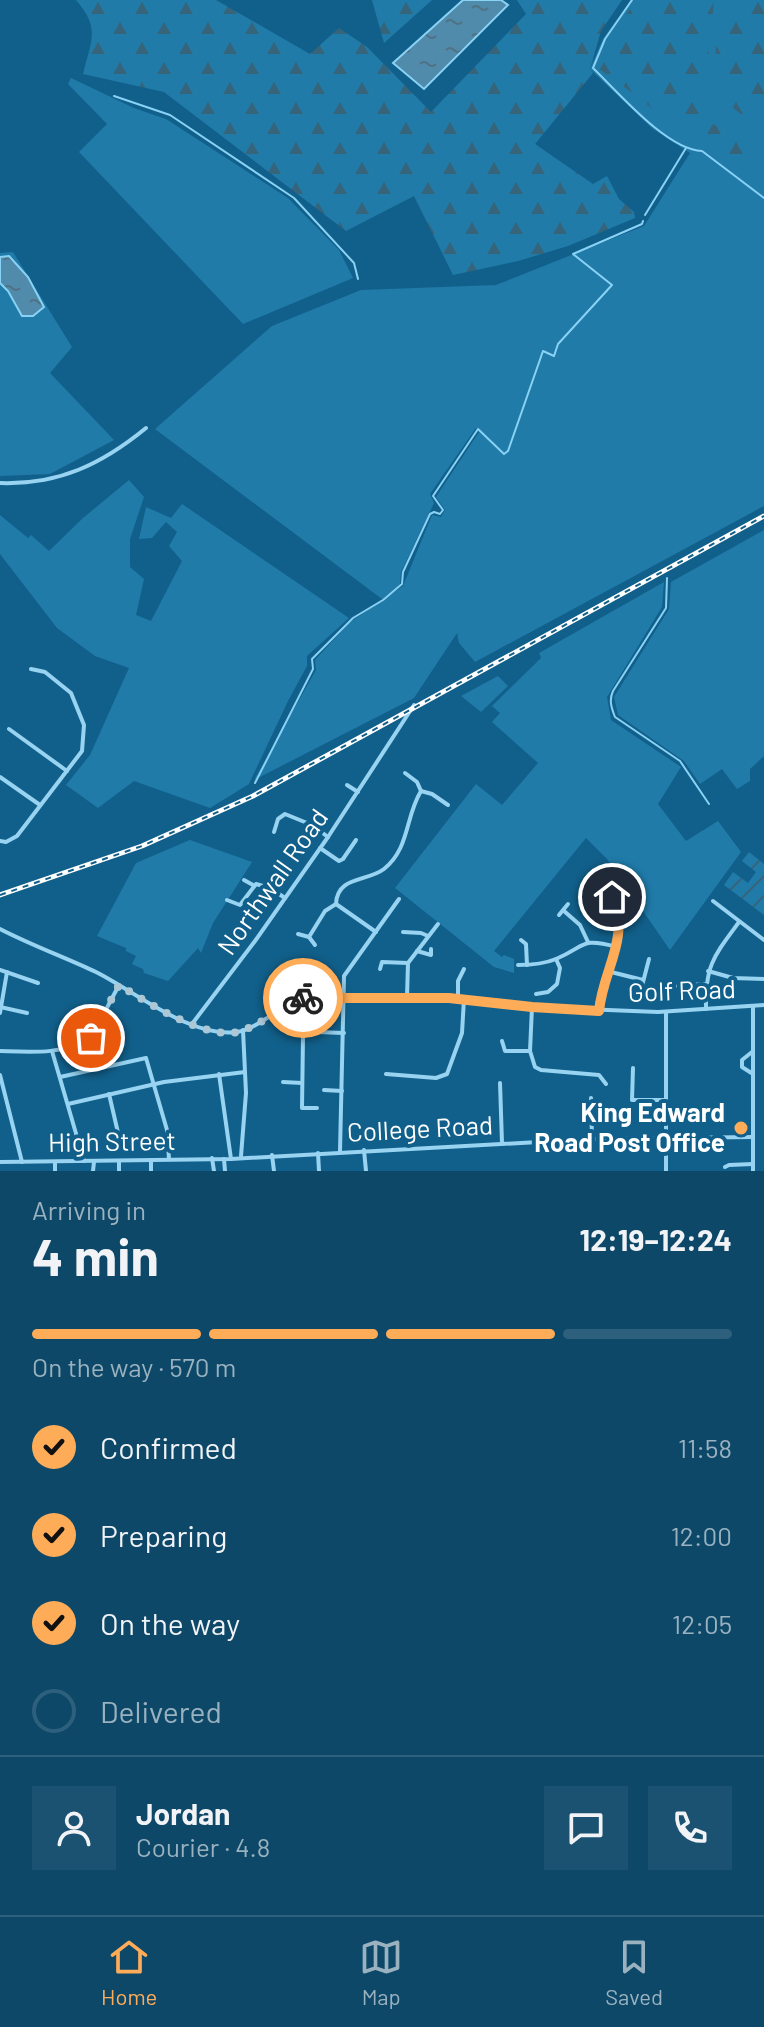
<!DOCTYPE html>
<html lang="en">
<head>
<meta charset="utf-8">
<style>
  :root { --surface:#0d4868; --page:#1b5271; --text:#f1f3f6; --muted:#9ab2c0; --line:#2d607c; --accent:#ffac58 }
  body { margin:0; font-family:Barlow,sans-serif; background:var(--page); color:var(--text); height:100vh; display:flex; flex-direction:column; font-size:30px; white-space:nowrap }
  * { box-sizing:border-box; margin:0 }
  p { font-size:26px; color:var(--muted) }
  .icon { flex:none; width:44px; height:44px; fill:none; stroke:currentColor; stroke-width:2; stroke-linecap:round; stroke-linejoin:round }
  .map { position:relative; height:1171px; overflow:hidden }
  .drawer { display:flex; flex-direction:column; background:var(--surface); flex:1 }
  .drawer>* { flex:none }
  .pin { position:absolute; display:grid; place-items:center; width:68px; height:68px; color:#fff; margin:-34px; border:4px solid #fff; border-radius:50%; box-shadow:0 2px 8px #0007 }
  .courier { position:absolute; display:grid; place-items:center; width:80px; height:80px; margin:-40px; border:6px solid #ffac58; border-radius:50%; background:#fff; color:#222; box-shadow:0 2px 10px #0007 }
  .head em { font-style:normal; font-weight:700 }
  .head div { display:flex; flex-direction:column-reverse }
  .head { display:flex; align-items:center; justify-content:space-between; height:136px; padding:0 32px }
  h1 { font-size:52px; font-weight:700; line-height:60px }
  .bar { display:grid; grid-template-columns:repeat(4,1fr); gap:12px 8px; align-content:center; height:96px; padding:0 32px }
  .bar i { height:10px; border-radius:6px; background:var(--line) }
  .bar .current { background:var(--accent) }
  .bar p { grid-column:span 4 }
  .line { display:flex; align-items:center; gap:20px; padding:0 32px; border-top:2px solid var(--line) }
  .line div { flex:1 }
  .round { display:grid; place-items:center; flex:none; width:84px; height:84px; border-radius:0px; background:var(--page) }
  ol { padding:0 32px; list-style:none }
  li { display:flex; align-items:center; gap:24px; height:88px }
  li p { margin-inline-start:auto }
  li .icon { padding:8px; border-radius:50%; background:var(--accent); color:#111; stroke-width:4 }
  li:last-child { color:var(--muted) }
  li i { width:44px; height:44px; border:4px solid var(--line); border-radius:50% }
  .tabs { display:flex; justify-content:space-around; align-items:center; height:112px; border-top:2px solid var(--line); background:var(--surface); font-size:22px; color:var(--muted) }
  .tabs a { display:grid; justify-items:center; gap:4px }
  .tabs .current { color:var(--accent) }
  .map>svg:first-child { display:block }
</style>
</head>
<body>
<div class="map">
<svg width="764" height="1171" viewBox="0 0 764 1171">
  <defs>
    <pattern id="forest-firs" width="22" height="20" patternUnits="userSpaceOnUse" patternTransform="scale(2)"><rect width="22" height="20" fill="#207ba9"/><path d="M5 1l3.5 6h-7zM16 11l3.5 6h-7z" fill="#36647a"/></pattern>
    <pattern id="garden-furrows" width="10" height="10" patternUnits="userSpaceOnUse" patternTransform="scale(2)"><rect width="10" height="10" fill="#207ba9"/><path d="M-1 1l2-2M0 10L10 0M9 11l2-2" fill="none" stroke="#36647a"/></pattern>
    <pattern id="water-ripples" width="26" height="14" patternUnits="userSpaceOnUse" patternTransform="scale(2)"><rect width="26" height="14" fill="#518bab"/><path d="M2 4q2-2 4 0t4 0M15 11q2-2 4 0t4 0" fill="none" stroke="#4f7285"/></pattern>
  </defs>
  <rect width="100%" height="100%" fill="#11608b"/>
  <g fill="#207ba9">
    <polygon points="631,0 764,0 764,506 475,662 459,643 457,633 414,698 254,780 316,670 315,660 349,623 403,586 432,515 441,517 445,510 436,497 479,432 476,428 430,494 434,503 401,572 400,585 382,599 155,429 272,326 361,290 496,285 644,226 690,153 653,129 590,69 603,39"/>
    <polygon points="71,78 134,108 166,119 288,198 339,250 353,278 243,324 79,152 107,124 68,84"/>
    <polygon points="13,252 72,347 50,373 114,440 50,474 0,476 0,253"/>
    <polygon points="129,480 144,497 130,539 130,567 144,579 136,615 151,621 182,561 169,546 177,532 166,522 152,538 139,539 146,507 171,518 182,504 349,618 307,656 307,666 288,701 249,784 210,808 134,781 98,808 66,785 90,755 129,668 95,656 57,628 0,554 0,515 28,538 31,535 49,551 83,518"/>
    <polygon points="764,530 764,756 750,769 750,781 737,789 722,769 700,784 684,761 618,715 614,697 669,609 671,582"/>
    <polygon points="664,582 662,607 607,697 611,720 681,767 658,804 686,841 718,821 741,852 670,950 607,859 586,838 494,951 502,957 504,955 514,959 514,973 494,967 395,888 476,784 502,805 538,763 492,722 500,713 492,706 541,658 539,653"/>
    <polygon points="498,676 508,686 481,712 461,696"/>
    <polygon points="190,840 252,862 213,923 201,953 198,948 168,981 144,973 143,969 132,964 136,956 126,951 126,948 97,936 136,863"/>
  </g>
  <g fill="url(#forest-firs)">
    <path d="M 76,0 L 216,0 L 310,54 L 339,28 L 367,47 L 431,112 L 526,14 L 517,0 L 622,0 L 601,31 L 590,69 L 593,73 L 535,144 L 593,184 L 607,176 L 619,199 L 634,212 L 635,218 L 568,246 L 518,261 L 453,275 L 414,196 L 346,231 L 164,92 L 83,74 C 91,40 101,29 76,0 Z"/>
    <polygon points="372,0 432,0 384,43"/>
    <path d="M 636,0 L 714,0 L 707,72 L 701,98 L 709,102 L 713,124 L 764,150 L 764,163 C 750,160 734,158 721,153 C 678,135 636,92 596,67 L 609,38 Z"/>
    <polygon points="725,0 764,0 764,78 719,30"/>
    <path d="M 717,39 L 740,64 L 764,85 L 764,124 C 743,120 719,100 715,78 C 713,65 716,51 717,39 Z"/>
  </g>
  <polygon fill="url(#garden-furrows)" points="749,852 764,864 764,915 724,885 733,872 748,883 756,872 742,861"/>
  <g fill="url(#water-ripples)" stroke="#89d2f5" stroke-width="2">
    <polygon points="463,0 501,0 508,5 424,89 393,63"/>
    <polygon points="9,256 28,277 44,307 33,316 22,316 8,291 0,283 0,257"/>
  </g>
  <g fill="none" stroke-linecap="round" stroke-linejoin="round">
    <g stroke="#89d2f5" stroke-width="2">
      <path d="M 632,0 L 605,39 L 593,68 C 618,92 667,150 702,151 L 764,198"/>
      <polyline points="114,96 170,115 294,198 354,263 358,279"/>
      <polyline points="645,215 686,148"/>
      <path d="M 667,578 L 666,608 L 613,691 C 609,700 611,707 615,717 L 680,761 L 709,804"/>
      <polyline points="255,783 313,669 312,659 353,618 383,600 402,584 403,572 430,514 434,512 440,514 443,510 433,496 478,429 504,454 508,451 543,351 554,356 558,344 612,285 573,254 642,224 643,221"/>
    </g>
    <g stroke="#98d3f1" stroke-width="4">
      <path d="M 0,483 C 59,485 102,464 146,428"/>
      <polyline points="9,729 67,771"/>
      <polyline points="0,777 40,805"/>
      <polyline points="347,785 358,792"/>
      <polyline points="421,791 432,794 448,805"/>
      <polyline points="274,832 278,819 285,814 312,825 328,837"/>
      <polyline points="0,841 6,842 17,836 82,751 84,725 71,693 45,672 31,669"/>
      <polyline points="320,848 339,861 343,859 356,840"/>
      <polyline points="593,876 612,897 620,923 620,935 604,981 599,1011"/>
      <polyline points="244,880 253,885"/>
      <polyline points="227,900 240,905 256,884 270,888 285,898"/>
      <polyline points="713,901 764,940"/>
      <path d="M 336,904 C 337,876 367,882 384,869 C 410,848 405,817 421,791 L 417,782 L 405,773"/>
      <polyline points="564,911 580,925 588,942"/>
      <polyline points="559,915 568,904"/>
      <path d="M 0,929 C 31,945 64,957 96,972 C 136,992 190,1038 237,1032 C 261,1028 282,1002 309,997 L 449,998 L 532,1007 L 658,1012 L 764,1005"/>
      <polyline points="403,932 421,933 428,936"/>
      <polyline points="298,934 309,937 315,945"/>
      <polyline points="309,937 325,911 336,904 376,932"/>
      <polyline points="521,940 526,944 527,965"/>
      <polyline points="417,951 431,955 431,949"/>
      <path d="M 518,965 C 531,965 544,964 556,959 C 587,946 579,937 617,947"/>
      <polyline points="380,969 382,962 408,963"/>
      <polyline points="0,970 38,983"/>
      <polyline points="607,971 643,980"/>
      <polyline points="708,971 733,978 764,979"/>
      <polyline points="305,980 309,997"/>
      <polyline points="642,986 649,959"/>
      <polyline points="678,986 705,984"/>
      <polyline points="536,994 548,992 557,984 560,968 556,959"/>
      <polyline points="407,997 408,963 438,924"/>
      <polyline points="458,999 458,981 464,969"/>
      <polyline points="753,1006 753,1171"/>
      <polyline points="0,1007 27,1013"/>
      <polyline points="532,1007 530,1051 535,1067 541,1070 599,1075 606,1084"/>
      <path d="M 706,1009 C 705,965 714,956 739,922"/>
      <polyline points="666,1012 666,1171"/>
      <polyline points="0,1013 7,972"/>
      <polyline points="68,1019 72,1022 70,1027"/>
      <polyline points="72,1022 82,1018 98,1026"/>
      <polyline points="192,1024 255,941 328,837 414,705"/>
      <polyline points="296,1026 303,1036"/>
      <polyline points="502,1041 505,1051 530,1051"/>
      <path d="M 0,1051 C 30,1052 64,1055 91,1038 L 119,985"/>
      <polyline points="52,1051 84,1161"/>
      <polyline points="752,1052 742,1060 742,1067 753,1074"/>
      <polyline points="633,1068 632,1100 666,1100"/>
      <polyline points="219,1074 231,1159"/>
      <polyline points="386,1074 436,1078 447,1074 462,1033 464,999"/>
      <polyline points="0,1075 22,1162"/>
      <polyline points="60,1077 146,1058 167,1130 169,1159"/>
      <polyline points="283,1082 302,1083"/>
      <polyline points="500,1083 502,1143"/>
      <polyline points="324,1090 342,1091"/>
      <polyline points="109,1094 119,1137"/>
      <polyline points="591,1098 592,1139"/>
      <polyline points="68,1104 164,1082 245,1072"/>
      <polyline points="317,1108 302,1108 303,1036 317,1032 344,1033"/>
      <polyline points="364,1150 366,1171"/>
      <polyline points="340,1151 344,976 399,899"/>
      <polyline points="318,1153 319,1171"/>
      <polyline points="272,1155 274,1171"/>
      <polyline points="241,1156 246,1093 243,1030"/>
      <polyline points="212,1158 214,1171"/>
      <polyline points="224,1159 225,1171"/>
      <polyline points="0,1162 231,1159 592,1139 753,1137"/>
      <polyline points="55,1162 55,1171"/>
      <polyline points="725,1167 729,1165 753,1164"/>
      <polyline points="93,1171 94,1162"/>
      <polyline points="119,1171 119,1161"/>
      <polyline points="151,1171 151,1160"/>
    </g>
    <g stroke="#fff" stroke-width="5">
      <polyline id="rail" points="0,895 142,846 253,796 764,516"/>
    </g>
    <use href="#rail" stroke="#11608b" stroke-width="2" stroke-dasharray="6" stroke-linecap="butt"/>
  </g>
  <g fill="none" stroke-linecap="round" stroke-linejoin="round">
    <path stroke="#acc7d6" stroke-width="8" stroke-dasharray="0 14.4" d="M 91,1038 L 119,985 C 147,1002 207,1042 241,1031 C 263,1024 281,1006 303,998"/>
    <path stroke="#ffac58" stroke-width="10" d="M 303,998 L 449,998 L 532,1007 L 599,1011 C 603,969 631,938 612,897"/>
  </g>
  <circle fill="#ffac58" stroke="#11608b" stroke-width="3" cx="741" cy="1128" r="8"/>
  <g text-anchor="middle" stroke-width="8" stroke-linejoin="round" paint-order="stroke">
    <g font-size="26" fill="#fff" stroke="#11608b">
      <text transform="translate(273 882) rotate(-55)" y="9">Northwall Road</text>
      <text transform="translate(682 991) rotate(-2)" y="9">Golf Road</text>
      <text transform="translate(420 1129) rotate(-3)" y="9">College Road</text>
      <text transform="translate(112 1142) rotate(-1)" y="9">High Street</text>
    </g>
    <g font-size="26" font-weight="bold" fill="#fff" stroke="#11608b" text-anchor="end">
      <text x="725" y="1122">King Edward<tspan x="725" dy="30">Road Post Office</tspan></text>
    </g>
  </g>
</svg>
<div class="pin" style="left:91px;top:1038px;background:#ea580c"><svg class="icon" aria-label="bag" viewBox="0 0 24 24"><path d="M5 8h14l-1 12H6zM9 8a3 3 0 0 1 6 0"/></svg></div>
<div class="pin" style="left:612px;top:897px;background:#1f2937"><svg class="icon" aria-label="home" viewBox="0 0 24 24"><path d="M3 11l9-7 9 7M6 9v11h12V9"/></svg></div>
<div class="courier" style="left:303px;top:998px"><svg class="icon" aria-label="bike" viewBox="0 0 24 24"><circle cx="6" cy="16" r="4"/><circle cx="18" cy="16" r="4"/><path d="M6 16l4-8h5l3 8M10 8l3 8H6M13 5h3"/></svg></div>
</div>
<section class="drawer">
<div class="head"><div><h1>4 min</h1><p>Arriving in</p></div><em>12:19–12:24</em></div>
<div class="bar"><i class="current"></i><i class="current"></i><i class="current"></i><i></i><p>On the way · 570 m</p></div>
<ol>
<li><svg class="icon" aria-label="check" viewBox="0 0 24 24"><path d="M5 12l5 5 9-10"/></svg>Confirmed<p>11:58</p></li>
<li><svg class="icon" aria-label="check" viewBox="0 0 24 24"><path d="M5 12l5 5 9-10"/></svg>Preparing<p>12:00</p></li>
<li><svg class="icon" aria-label="check" viewBox="0 0 24 24"><path d="M5 12l5 5 9-10"/></svg>On the way<p>12:05</p></li>
<li><i></i>Delivered</li>
</ol>
<div class="line" style="height:144px"><a class="round"><svg class="icon" aria-label="person" viewBox="0 0 24 24"><circle cx="12" cy="8" r="4"/><path d="M4 21q1-7 8-7t8 7"/></svg></a><div><b>Jordan</b><p>Courier · 4.8</p></div><a class="round"><svg class="icon" aria-label="chat" viewBox="0 0 24 24"><path d="M4 5h16v11H9l-5 4z"/></svg></a><a class="round"><svg class="icon" aria-label="phone" viewBox="0 0 24 24"><path d="M5 4h4l2 5-3 2q2 4 5 5l2-3 5 2v4C11 20 4 13 5 4z"/></svg></a></div>
</section>
<nav class="tabs">
<a class="current"><svg class="icon" aria-label="home" viewBox="0 0 24 24"><path d="M3 11l9-7 9 7M6 9v11h12V9"/></svg>Home</a>
<a><svg class="icon" aria-label="map" viewBox="0 0 24 24"><path d="M3 6l6-2 6 2 6-2v14l-6 2-6-2-6 2zM9 4v14M15 6v14"/></svg>Map</a>
<a><svg class="icon" aria-label="saved" viewBox="0 0 24 24"><path d="M7 4h10v16l-5-4-5 4z"/></svg>Saved</a>
</nav>
</body>
</html>
